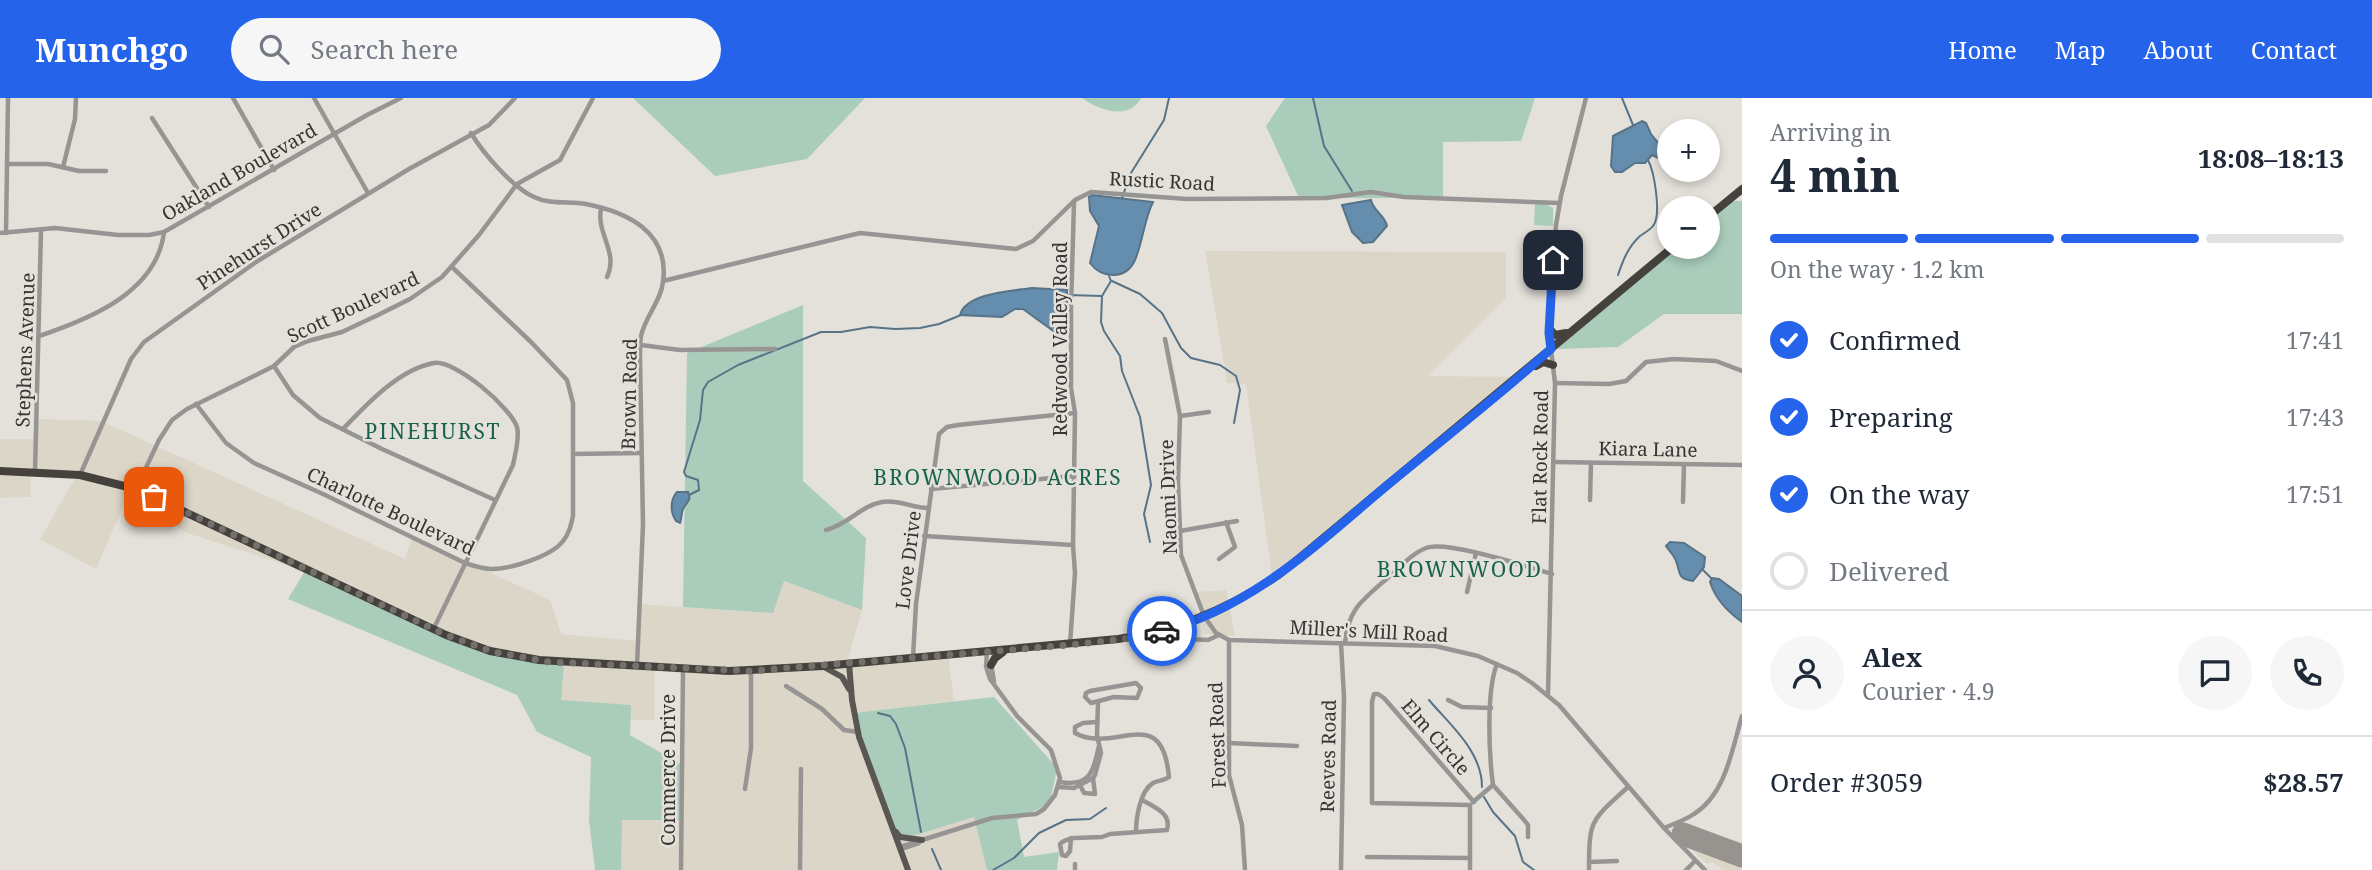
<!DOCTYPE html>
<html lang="en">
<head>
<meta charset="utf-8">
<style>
  :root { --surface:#fff; --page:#f6f6f7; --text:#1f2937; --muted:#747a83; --line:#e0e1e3; --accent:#2563eb }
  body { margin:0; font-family:"Noto Serif",serif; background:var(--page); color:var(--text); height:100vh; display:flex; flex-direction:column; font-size:26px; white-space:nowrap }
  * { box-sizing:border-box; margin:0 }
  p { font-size:23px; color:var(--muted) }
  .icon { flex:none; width:38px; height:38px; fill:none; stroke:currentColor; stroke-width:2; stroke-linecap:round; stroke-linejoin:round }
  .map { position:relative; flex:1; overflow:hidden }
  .side { display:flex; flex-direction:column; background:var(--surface); width:630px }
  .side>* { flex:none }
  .buttons { position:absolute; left:1657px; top:21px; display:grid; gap:14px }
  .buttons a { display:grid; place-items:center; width:63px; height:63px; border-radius:50%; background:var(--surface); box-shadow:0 4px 10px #0003; font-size:35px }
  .pin { position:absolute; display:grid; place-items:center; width:60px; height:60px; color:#fff; margin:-30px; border-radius:14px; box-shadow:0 4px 10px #0006 }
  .courier { position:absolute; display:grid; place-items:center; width:70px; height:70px; margin:-35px; border:5px solid #2563eb; border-radius:50%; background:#fff; color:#222; box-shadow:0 2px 9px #0007 }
  .summary em { font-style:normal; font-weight:700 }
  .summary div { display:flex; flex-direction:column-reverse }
  .summary { display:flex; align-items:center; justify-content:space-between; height:119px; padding:0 28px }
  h1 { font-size:46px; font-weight:700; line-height:52px }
  .bar { display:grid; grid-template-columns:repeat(4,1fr); gap:10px 7px; align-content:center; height:84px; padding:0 28px }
  .bar i { height:9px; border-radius:5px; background:var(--line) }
  .bar .selected { background:var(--accent) }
  .bar p { grid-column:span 4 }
  .line { display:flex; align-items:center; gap:18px; padding:0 28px; border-top:2px solid var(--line) }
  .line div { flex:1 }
  .round { display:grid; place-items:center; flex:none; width:74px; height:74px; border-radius:37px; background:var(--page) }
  ol { padding:0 28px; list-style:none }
  li { display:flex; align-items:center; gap:21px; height:77px }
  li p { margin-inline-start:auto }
  li .icon { padding:7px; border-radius:50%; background:var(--accent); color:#fff; stroke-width:4 }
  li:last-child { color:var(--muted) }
  li i { width:38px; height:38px; border:4px solid var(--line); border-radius:50% }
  header { display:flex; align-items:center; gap:42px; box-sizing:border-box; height:98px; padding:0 35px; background:var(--accent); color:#fff }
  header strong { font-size:33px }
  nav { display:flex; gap:38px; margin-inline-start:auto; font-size:24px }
  .search { width:490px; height:63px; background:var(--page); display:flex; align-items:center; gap:18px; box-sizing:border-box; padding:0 24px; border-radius:38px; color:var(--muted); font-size:26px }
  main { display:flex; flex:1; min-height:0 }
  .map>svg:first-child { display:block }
</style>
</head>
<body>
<header>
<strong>Munchgo</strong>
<div class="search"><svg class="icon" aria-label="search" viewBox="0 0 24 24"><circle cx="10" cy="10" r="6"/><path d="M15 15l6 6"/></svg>Search here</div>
<nav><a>Home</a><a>Map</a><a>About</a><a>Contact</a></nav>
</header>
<main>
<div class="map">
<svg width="1742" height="772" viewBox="0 0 1742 772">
  <rect width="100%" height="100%" fill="#e4e1da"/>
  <g fill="#dcd6c8">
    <polygon points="1205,153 1506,154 1506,200 1428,278 1515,279 1273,486 1246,286 1227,285"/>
    <polygon points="37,321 101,323 405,461 412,439 550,502 561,536 637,543 637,506 772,515 783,483 862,512 847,564 948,556 954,604 854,615 896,743 974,719 987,772 621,772 621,722 680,722 682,572 655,571 655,622 630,622 630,607 561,603 500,556 305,473 184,434 131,390 96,471 40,441 77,377 31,373 31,399 0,400 0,341 33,341"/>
    <polygon points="1226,492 1235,538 1205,536 1196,494"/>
    <polygon points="1680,727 1742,744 1742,772 1723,772 1712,764 1707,766 1673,734"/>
  </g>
  <g fill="#a9ccbb">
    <polygon points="633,0 865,0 807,61 715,78"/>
    <path d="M 1082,0 L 1141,0 C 1129,23 1098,12 1082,0 Z"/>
    <polygon points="1285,0 1535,0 1521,43 1443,44 1443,100 1299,100 1266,28"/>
    <polygon points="1729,103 1742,103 1742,216 1664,216 1618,249 1557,251 1676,149 1708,149 1708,121"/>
    <polygon points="1535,106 1546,106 1553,110 1553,128 1534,127"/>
    <polygon points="803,207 803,383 866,440 862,512 784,483 773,515 683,509 687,255"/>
    <polygon points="305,473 500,556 564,564 561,602 631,607 630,637 682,667 680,722 622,722 621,772 595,772 589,722 591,659 537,634 517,597 288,501"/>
    <polygon points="994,599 1057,670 1050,705 1017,722 1024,759 1059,754 1057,772 987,772 974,719 896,743 854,615"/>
  </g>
  <g fill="#658dad" stroke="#577388" stroke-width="2">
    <polygon points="1642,23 1646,25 1651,36 1663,51 1664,57 1658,60 1652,57 1645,65 1635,65 1622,74 1615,74 1611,68 1613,38"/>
    <path d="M 1092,97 L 1153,104 C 1144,122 1143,143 1135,162 C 1126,182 1102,181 1090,165 L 1099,128 L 1090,113 L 1089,99 Z"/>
    <path d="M 1371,102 C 1373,113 1385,117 1387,128 L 1373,144 L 1363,145 L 1352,134 L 1342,107 Z"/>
    <path d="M 1032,190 L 1067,192 L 1067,229 L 1065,233 L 1056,235 L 1023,211 L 1015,211 L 1002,219 L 960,217 C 966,195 1012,193 1032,190 Z"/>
    <path d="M 677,394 L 688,394 C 692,403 687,403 683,411 C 681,415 682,421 680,425 L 676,423 C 670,414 670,402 677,394 Z"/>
    <path d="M 1670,444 L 1684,445 L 1705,459 L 1704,469 L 1693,483 C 1676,480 1681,475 1676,463 C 1674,457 1669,453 1666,448 Z"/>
    <path d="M 1712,480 L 1719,481 L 1742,498 L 1742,524 C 1728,514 1715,500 1710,484 Z"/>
  </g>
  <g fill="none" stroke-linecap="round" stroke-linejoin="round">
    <g stroke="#577388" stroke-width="2">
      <polyline points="1313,0 1324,48 1352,93"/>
      <polyline points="1622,0 1633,27"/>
      <polyline points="1122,100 1131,75 1164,22 1169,0"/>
      <path d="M 1618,177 C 1623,162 1628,149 1640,138 C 1644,135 1650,132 1653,128 C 1662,117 1654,73 1648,62"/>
      <polyline points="1109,178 1111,183 1102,198 1101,224 1104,233 1120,258 1122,273 1140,319 1151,387 1144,416 1150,444"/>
      <polyline points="1112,183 1140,196 1162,215 1181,250 1191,260 1220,267 1236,278 1240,292 1234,325"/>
      <polyline points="1068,197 1102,198"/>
      <polyline points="689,397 699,392 698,382 686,378 684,374 700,322 703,292 708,284 738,267 821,234 841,234 870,229 895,231 920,230 939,226 961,217"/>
      <polyline points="1702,471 1712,481"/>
      <path d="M 1429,602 C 1450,627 1482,653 1482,689"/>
      <polyline points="878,615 890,618 896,626 905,650 921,734"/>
      <polyline points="1484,699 1493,714 1515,738 1523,764 1534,772"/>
      <polyline points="932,751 941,772"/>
      <polyline points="993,772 1014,760 1039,735 1066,722 1090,721 1106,710"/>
    </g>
    <polyline stroke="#979490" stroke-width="23" points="1683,736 1742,758"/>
    <g stroke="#979593" stroke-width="4.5">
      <polyline points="233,0 274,72"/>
      <polyline points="314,0 368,95"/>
      <polyline points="152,20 209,109"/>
      <path d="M 471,35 C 483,55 512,89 534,99 C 550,107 569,103 586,106 C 627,114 670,134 663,184 C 661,203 645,219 641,238 C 640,245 640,252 640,259 L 643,426 L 637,568"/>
      <polyline points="7,66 48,66 79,73 106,73"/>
      <polyline points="63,69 75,21 76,0"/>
      <path d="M 601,111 C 596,135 619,155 607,179"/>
      <polyline points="0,135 55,130 118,137 149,137 164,134 367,17 401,0"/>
      <polyline points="6,135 8,0"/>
      <polyline points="663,183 860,135 1016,151 1033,143 1075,102 1091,94 1187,101 1326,100 1371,94 1404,99 1559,105"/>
      <path d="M 39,238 C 90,221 157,194 164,134"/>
      <polyline points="1165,241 1180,318 1178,383 1181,457 1204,518 1216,535 1229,542 1435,548 1478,558 1517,575 1532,585 1559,607 1664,730 1705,772"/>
      <polyline points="641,247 680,252 775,251"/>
      <polyline points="274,268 293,297 320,320 382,351 495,402"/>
      <polyline points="1555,285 1609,286 1626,283 1646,264 1674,261 1716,263 1742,273"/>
      <path d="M 196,306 L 226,345 L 254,365 L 323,396 L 465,465 C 474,468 483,471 492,471 C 511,471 552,458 563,443 C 569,436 571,427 573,418 L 573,305 L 567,282 L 531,244 L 452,169"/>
      <polyline points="1180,318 1209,314"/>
      <path d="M 343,331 C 366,307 399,271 434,265 C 456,262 510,309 517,329 C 520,340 515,356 513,367 L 434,530"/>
      <polyline points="573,356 641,355"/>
      <polyline points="1554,364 1742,367"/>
      <polyline points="35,374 41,132"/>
      <polyline points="80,377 131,261 144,244 256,164 409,71 489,27 515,0"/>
      <polyline points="136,391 159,342 172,322 187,311 274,268 294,249 308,243 342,234 378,217 410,201 442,179 479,137 517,86 560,62 593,0"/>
      <polyline points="931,391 1074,378"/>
      <polyline points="1590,402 1591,365"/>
      <polyline points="1683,404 1684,366"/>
      <path d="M 826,432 C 849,426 860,408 882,404 C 897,401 913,410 928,410"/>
      <polyline points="1180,433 1237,423"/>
      <polyline points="924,438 1073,447"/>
      <polyline points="1219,461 1235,449 1226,424"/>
      <polyline points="1467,494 1476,455"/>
      <polyline points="1187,541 1208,542 1219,537"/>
      <polyline points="1229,542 1229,677 1242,727 1245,772"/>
      <path d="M 1345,545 C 1348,513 1360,504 1383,484 C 1396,474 1410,456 1426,450 C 1447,442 1527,469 1552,476"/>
      <polyline points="1070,546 1075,475 1073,447 1075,315 1071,290 1071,210 1074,104"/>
      <polyline points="913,559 916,506 939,336 947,329 958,327 1075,315"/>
      <polyline points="991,565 994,584"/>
      <polygon points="1136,585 1141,590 1137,600 1114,599 1091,605 1085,599 1086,595 1090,593"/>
      <polyline points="786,588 822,611 844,632 858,634"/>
      <polyline points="1548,596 1555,285 1549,235 1556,127 1561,98 1586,0"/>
      <polyline points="1448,602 1462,609 1491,610"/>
      <path d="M 1097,624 L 1083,625 L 1075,629 L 1075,635 C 1115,657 1162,603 1169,679 C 1164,683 1159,682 1153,685 C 1140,693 1136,720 1136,734"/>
      <polyline points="1228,645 1297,648"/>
      <path d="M 1060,684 C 1090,689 1093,674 1099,648"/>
      <polyline points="1080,687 1084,695 1095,696 1093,680"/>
      <polyline points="1493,687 1525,723 1528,727 1528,739"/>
      <polyline points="1059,689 1074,690 1093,680 1095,677 1101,655 1097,637 1098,604"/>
      <polyline points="745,691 751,650 751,573"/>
      <path d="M 1473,704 L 1493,687 C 1489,657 1486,593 1497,566"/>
      <polyline points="1470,707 1372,705 1372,604 1374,596 1378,596 1384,600 1474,704"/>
      <path d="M 1664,730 C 1674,726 1685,722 1694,716 C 1726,696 1732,651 1742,618"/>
      <path d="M 1071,740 L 1070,753 L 1066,758 L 1062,757 L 1060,746 C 1064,742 1068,741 1074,740 L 1102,739 L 1110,736 L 1167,732 C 1172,716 1155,709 1142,702"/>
      <polyline points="900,749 992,720 1036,716 1044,711 1055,697 1060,680 1051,652 1017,618 990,581 986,568 987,554"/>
      <polyline points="901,751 919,745"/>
      <polyline points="1367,759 1470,760"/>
      <polyline points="1589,764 1617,763"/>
      <polyline points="681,772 683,571"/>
      <polyline points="800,772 801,671"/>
      <polyline points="1075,772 1075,766"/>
      <polyline points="1341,772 1344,599 1341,545"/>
      <polyline points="1470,772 1470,707"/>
      <path d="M 1589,772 C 1589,720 1591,723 1628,689"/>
      <polyline points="1686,772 1695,763"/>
    </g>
    <g stroke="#5a5753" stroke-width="6">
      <polyline points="849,565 852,602 859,639 908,772"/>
      <polyline points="824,569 842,579 849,591"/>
      <polyline points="896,734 900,739 922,742"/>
    </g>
    <g stroke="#45423d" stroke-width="8">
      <polyline points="1708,119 1742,91"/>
      <polyline points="1549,230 1555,237 1566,235"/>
      <polyline points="1536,268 1543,264 1553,267"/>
      <path d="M 0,373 L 80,377 L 136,391 L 446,537 L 490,553 L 539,562 L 729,573 L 823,568 L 1118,541 C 1178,533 1230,510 1280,476 L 1673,149"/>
      <polyline points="991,567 995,560 1003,554"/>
    </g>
  </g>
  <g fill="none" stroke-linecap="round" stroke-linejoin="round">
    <polyline stroke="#74716d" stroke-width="7" stroke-dasharray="0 12.6" points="154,399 446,537 494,554 549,564 751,573 1070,547 1130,540 1162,533"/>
    <path stroke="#2563eb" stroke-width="9" d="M 1162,533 C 1256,509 1323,440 1396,380 C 1448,337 1501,296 1551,251 L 1549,235 L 1553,162"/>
  </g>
  <g text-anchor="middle" stroke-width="5" stroke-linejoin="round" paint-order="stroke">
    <g font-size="19" fill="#373533" stroke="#e4e1da">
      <text transform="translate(239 74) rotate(-30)" y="7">Oakland Boulevard</text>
      <text transform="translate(1162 83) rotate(3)" y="7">Rustic Road</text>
      <text transform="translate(259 148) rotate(-33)" y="7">Pinehurst Drive</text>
      <text transform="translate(353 209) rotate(-25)" y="7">Scott Boulevard</text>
      <text transform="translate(1060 241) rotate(-90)" y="7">Redwood Valley Road</text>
      <text transform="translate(25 252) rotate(-88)" y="7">Stephens Avenue</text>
      <text transform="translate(629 296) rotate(-89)" y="7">Brown Road</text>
      <text transform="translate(1648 351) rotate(1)" y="7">Kiara Lane</text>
      <text transform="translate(1540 359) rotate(-89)" y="7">Flat Rock Road</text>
      <text transform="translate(1168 399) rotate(-92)" y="7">Naomi Drive</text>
      <text transform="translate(391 413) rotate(25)" y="7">Charlotte Boulevard</text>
      <text transform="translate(908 462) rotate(-83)" y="7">Love Drive</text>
      <text transform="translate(1369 533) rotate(3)" y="7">Miller's Mill Road</text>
      <text transform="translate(1217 637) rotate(-92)" y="7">Forest Road</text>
      <text transform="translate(1436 639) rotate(49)" y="7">Elm Circle</text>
      <text transform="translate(1328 658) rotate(-89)" y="7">Reeves Road</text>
      <text transform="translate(668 672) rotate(-90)" y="7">Commerce Drive</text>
    </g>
    <g font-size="21" letter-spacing="2" fill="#18634d" stroke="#e4e1da">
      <text x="433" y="341">PINEHURST</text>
      <text x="998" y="387">BROWNWOOD ACRES</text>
      <text x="1460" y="479">BROWNWOOD</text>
    </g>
  </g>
</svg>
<div class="buttons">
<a>+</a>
<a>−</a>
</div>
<div class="pin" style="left:154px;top:399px;background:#ea580c"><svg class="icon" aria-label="bag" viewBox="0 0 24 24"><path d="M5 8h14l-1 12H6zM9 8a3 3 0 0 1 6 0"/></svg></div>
<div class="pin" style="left:1553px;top:162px;background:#1f2937"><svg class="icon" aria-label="home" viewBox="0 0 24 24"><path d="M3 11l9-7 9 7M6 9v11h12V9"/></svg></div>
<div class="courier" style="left:1162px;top:533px"><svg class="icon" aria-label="car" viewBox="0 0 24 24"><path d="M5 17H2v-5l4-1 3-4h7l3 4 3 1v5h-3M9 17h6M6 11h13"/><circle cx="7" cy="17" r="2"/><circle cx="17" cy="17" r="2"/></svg></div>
</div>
<section class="side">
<div class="summary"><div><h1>4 min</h1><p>Arriving in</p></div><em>18:08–18:13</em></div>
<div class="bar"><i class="selected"></i><i class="selected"></i><i class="selected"></i><i></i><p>On the way · 1.2 km</p></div>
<ol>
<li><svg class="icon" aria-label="check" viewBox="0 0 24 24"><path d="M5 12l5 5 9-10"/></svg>Confirmed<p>17:41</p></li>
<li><svg class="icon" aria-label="check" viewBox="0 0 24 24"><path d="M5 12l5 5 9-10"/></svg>Preparing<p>17:43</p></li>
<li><svg class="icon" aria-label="check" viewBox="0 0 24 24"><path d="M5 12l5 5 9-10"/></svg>On the way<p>17:51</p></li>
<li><i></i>Delivered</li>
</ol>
<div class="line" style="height:126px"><a class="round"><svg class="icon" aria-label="person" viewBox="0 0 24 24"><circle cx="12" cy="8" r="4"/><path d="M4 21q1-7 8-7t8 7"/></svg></a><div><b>Alex</b><p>Courier · 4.9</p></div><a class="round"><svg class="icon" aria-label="chat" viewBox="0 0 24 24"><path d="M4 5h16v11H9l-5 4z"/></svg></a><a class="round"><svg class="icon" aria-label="phone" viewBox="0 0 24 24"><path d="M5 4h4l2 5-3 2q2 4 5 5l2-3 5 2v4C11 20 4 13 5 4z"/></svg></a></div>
<div class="line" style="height:91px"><div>Order #3059</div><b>$28.57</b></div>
</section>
</main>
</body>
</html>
